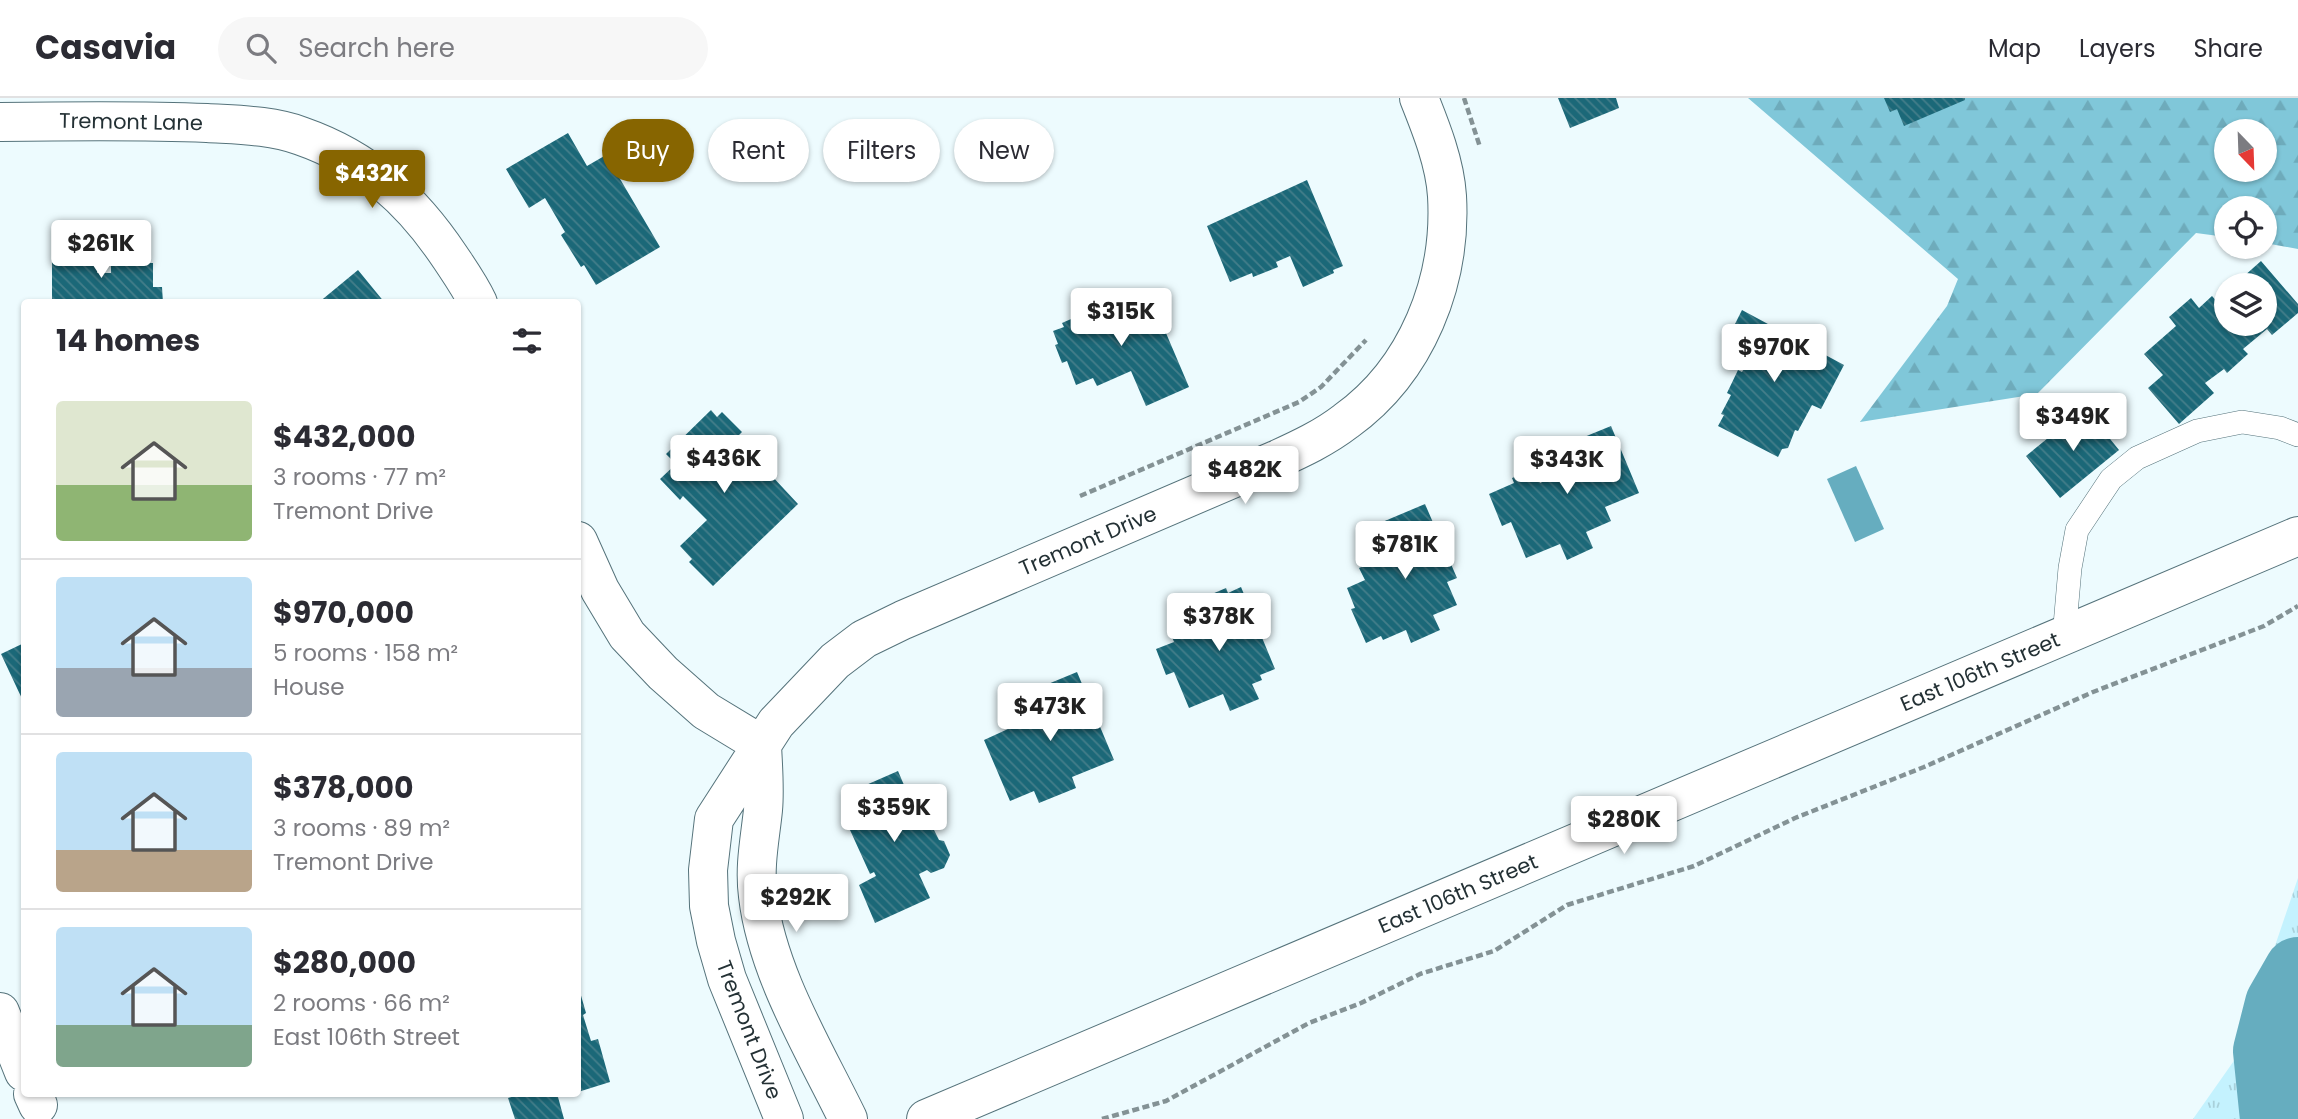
<!DOCTYPE html>
<html lang="en">
<head>
<meta charset="utf-8">
<style>
	:root { --surface:#fff; --page:#f7f7f7; --text:#2b2b33; --muted:#7c7c81; --line:#e1e1e2; --accent:#876500 }
	body { margin:0; font-family:Poppins,sans-serif; background:var(--page); color:var(--text); height:100vh; display:flex; flex-direction:column; font-size:26px; white-space:nowrap }
	* { box-sizing:border-box; margin:0 }
	p { font-size:23px; color:var(--muted) }
	.icon { flex:none; width:38px; height:38px; fill:none; stroke:currentColor; stroke-width:2; stroke-linecap:round; stroke-linejoin:round }
	.map { position:relative; flex:1; overflow:hidden }
	.side { position:absolute; left:21px; top:201px; width:560px; height:798px; display:flex; flex-direction:column; background:var(--surface); border-radius:7px; box-shadow:0 2px 5px #0004 }
	.side>* { flex:none }
	.hud { position:absolute; left:602px; top:21px; width:665px; height:63px; display:flex; gap:14px }
	.needle { width:46px; rotate:157deg }
	.buttons { position:absolute; left:2214px; top:21px; display:grid; gap:14px }
	.buttons a { display:grid; place-items:center; width:63px; height:63px; border-radius:50%; background:var(--surface); box-shadow:0 2px 5px #0004; font-size:35px }
	.price { position:absolute; translate:-50% -60px; padding:0 16px; border-radius:7px; background:#fff; color:#222; font-size:23px; line-height:46px; filter:drop-shadow(0 2px 4px #0008) }
	.price::after { content:''; position:absolute; left:50%; top:42px; width:21px; height:16px; margin-left:-10px; background:inherit; clip-path:polygon(0 0,100% 0,50% 100%) }
	.price.current { background:var(--accent); color:#fff }
	ul { padding:0; list-style:none }
	li { display:flex; align-items:center; gap:21px; height:175px; padding:0 35px }
	li+li { border-top:2px solid var(--line) }
	li span { display:grid; place-items:center; flex:none; width:196px; height:140px; border-radius:7px; color:#555 }
	li>.icon { margin-inline-start:auto }
	span .icon { width:84px; height:84px; fill:#fffc; stroke-width:1 }
	li b { font-size:30px }
	h2 { display:flex; justify-content:space-between; align-items:center; height:84px; padding:0 35px; font-size:30px }
	.tag { padding:0 24px; border-radius:32px; background:var(--surface); box-shadow:0 2px 5px #0004; font-size:24px; line-height:63px }
	.tag.current { background:var(--accent); color:#fff }
	header { display:flex; align-items:center; gap:42px; box-sizing:border-box; height:98px; padding:0 35px; background:var(--surface); border-bottom:2px solid var(--line) }
	header strong { font-size:33px }
	nav { display:flex; gap:38px; margin-inline-start:auto; font-size:24px }
	.search { width:490px; height:63px; background:var(--page); display:flex; align-items:center; gap:18px; box-sizing:border-box; padding:0 24px; border-radius:38px; color:var(--muted); font-size:26px }
	.map>svg:first-child { display:block }
	.grass { fill:url(#grass-tufts) }
	.forest { fill:url(#forest-firs); fill-rule:evenodd }
	.water { fill:#66adbf }
	.lines { fill:none; stroke-linecap:round; stroke-linejoin:round }
	.river { stroke:#66adbf; stroke-width:68 }
	.building { fill:url(#building-back-hatch) }
	.lane-casing { stroke:#55737b; stroke-width:24 }
	.street-casing { stroke:#55737b; stroke-width:40 }
	.path { stroke:#849295; stroke-width:4.5; stroke-dasharray:7 3.5; stroke-linecap:butt }
	.lane { stroke:#fff; stroke-width:23 }
	.street { stroke:#fff; stroke-width:38 }
	.labels { text-anchor:middle; stroke-width:7; stroke-linejoin:round; paint-order:stroke }
	.street-label { font-size:21px; fill:#243135; stroke:#fff }
</style>
</head>
<body>
<header>
<strong>Casavia</strong>
<div class="search"><svg class="icon" aria-label="search" viewBox="0 0 24 24"><circle cx="10" cy="10" r="6"/><path d="M15 15l6 6"/></svg>Search here</div>
<nav><a>Map</a><a>Layers</a><a>Share</a></nav>
</header>
<div class="map">
<svg width="2298" height="1021" viewBox="0 0 2298 1021">
	<defs>
		<pattern id="grass-tufts" width="24" height="20" patternUnits="userSpaceOnUse" patternTransform="scale(1.75)"><rect width="24" height="20" fill="#c4f2fe"/><path d="M3 7l-1-3M5 7V3M7 7l1-3M15 17l-1-3M17 17v-4M19 17l1-3" fill="none" stroke="#a8d0da"/></pattern>
		<pattern id="forest-firs" width="22" height="20" patternUnits="userSpaceOnUse" patternTransform="scale(1.75)"><rect width="22" height="20" fill="#80c7d9"/><path d="M5 1l3.5 6h-7zM16 11l3.5 6h-7z" fill="#6eabbb"/></pattern>
		<pattern id="building-back-hatch" width="6" height="6" patternUnits="userSpaceOnUse" patternTransform="scale(1.75)"><rect width="6" height="6" fill="#1b6878"/><path d="M-1 5l2 2M0 0l6 6M5-1l2 2" fill="none" stroke="#447e8a"/></pattern>
	</defs>
	<rect width="100%" height="100%" fill="#edfbfe"/>
	<!-- grass -->
	<path class="grass" d="M2298 780V1021H2193L2238 957Z"/>
	<!-- forest -->
	<path class="forest" d="M1748 0H2298V151L2265 145 2264 110H2226V139L2196 135 2037 296 1860 324 1947 208 1958 181ZM2226 33H2264V72H2226Z"/>
	<!-- water -->
	<path class="water" d="M1856 368 1884 431 1855 444 1827 381Z"/>
	<g class="lines">
		<!-- river -->
		<path class="river" d="M2274 1021 2267 953 2279 906 2298 873"/>
	</g>
	<!-- building -->
	<path class="building" d="M1558 0H1616L1619 10 1570 30Z
		M1884 0H1965V2L1904 28 1897 11 1890 14Z
		M568 35 587 68 606 57 660 149 596 187 584 167 581 169 561 137 565 134 545 100 529 110 506 71Z
		M1307 82 1343 168 1333 172 1334 175 1303 189 1290 158 1276 164 1278 169 1253 179 1252 175 1230 184 1207 128Z
		M97 150V175H111V160H134V165H153V189H162L163 205H52V154L67 155V151Z
		M2261 163 2298 206V215L2272 237 2267 231 2243 251 2248 256 2227 275 2224 271 2205 285 2214 295 2179 326 2148 290 2163 277 2144 256 2176 228 2169 219 2191 200 2199 210 2212 198 2219 206 2226 200V226H2264V187H2234Z
		M358 172 385 205H318Z
		M1110 195 1115 207 1139 197 1148 218 1157 214 1189 289 1146 308 1131 273 1097 288 1093 280 1076 287 1067 263 1062 265 1055 247 1058 246 1053 233 1064 229 1062 225 1087 214 1084 206Z
		M1742 212 1844 267 1821 311 1812 307 1798 333 1795 332 1788 350 1782 351 1778 359 1718 328 1724 317 1721 316 1731 297 1727 295 1738 272 1742 274 1747 265 1722 252Z
		M2085 310 2119 352 2060 400 2026 358Z
		M711 312 717 319 722 314 742 334 736 340 752 356 759 358 769 369 770 376 798 406 713 488 689 464 692 461 680 448 707 422 683 398 680 402 660 381 676 366 666 356Z
		M1611 328 1639 395 1605 409 1611 423 1586 434 1593 450 1567 462 1560 446 1526 460 1511 424 1502 428 1489 396 1514 385 1512 380 1534 371 1540 385 1556 378 1548 360 1569 351 1567 346Z
		M1425 406 1457 480 1447 484 1457 507 1433 517 1440 532 1411 545 1406 532 1383 542 1381 538 1366 545 1351 511 1355 510 1347 490 1365 482 1359 470 1382 460 1383 464 1395 459 1380 425Z
		M1241 489 1275 571 1260 577 1262 582 1252 586 1259 601 1230 613 1223 596 1189 610 1174 574 1166 577 1156 551 1174 544 1172 539 1208 525 1198 502 1226 490 1228 495Z
		M24 545V605L1 556Z
		M1077 574 1114 662 1072 679 1076 690 1039 705 1034 693 1010 703 984 642 1008 631 1004 621 1027 612 1029 616 1043 610 1036 591Z
		M898 673 907 694 916 690 917 693 923 694 928 707 925 714 939 742 944 743 950 757 944 770 931 775 927 772 919 776 930 800 875 825 859 787 876 778 874 774 870 776 845 721 850 719 841 698Z
		M578 887 586 915 583 917 591 943 598 941 610 984 578 994Z
		M522 996H567L558 999 564 1021H515L508 1000Z"/>
	<g class="lines">
		<!-- lane casing -->
		<g class="lane-casing">
			<path id="lane" d="M2064 539 2070 470 2077 432 2111 381 2137 360 2197 333 2242 324 2280 330 2298 337"/>
		</g>
		<!-- street casing -->
		<g class="street-casing">
			<path id="street" d="M0 24C69 23 138 22 207 25 239 27 271 27 301 38 367 61 412 102 450 159 460 174 470 188 478 205
				M578 443 600 492 627 537 663 575 706 613 762 647
				M762 647C763 669 765 691 763 712 760 741 754 768 758 798 767 875 814 951 848 1021
				M0 914 24 974
				M33 996 38 1007
				M784 1021 727 881 716 843 709 808 708 772 714 721 776 625 835 563 864 541 903 522 1276 362C1300 351 1324 340 1346 323 1417 272 1452 183 1447 98 1445 65 1431 30 1419 0
				M926 1021 2298 438"/>
		</g>
		<!-- path -->
		<path class="path" d="M1464 0 1480 49
			M1080 398 1299 304 1321 289 1366 242
			M1102 1021 1166 1003 1309 925 1361 905 1420 876 1494 853 1567 807 1694 768 1795 720 1924 669 2093 594 2264 528 2298 508"/>
		<!-- lane -->
		<use href="#lane" class="lane"/>
		<!-- street -->
		<use href="#street" class="street"/>
	</g>
	<g class="labels">
		<!-- street labels -->
		<g class="street-label">
			<text transform="translate(131 24) rotate(1)" y="7">Tremont Lane</text>
			<text transform="translate(1088 443) rotate(-23)" y="7">Tremont Drive</text>
			<text transform="translate(1980 574) rotate(-23)" y="7">East 106th Street</text>
			<text transform="translate(1458 796) rotate(-23)" y="7">East 106th Street</text>
			<text transform="translate(749 932) rotate(69)" y="7">Tremont Drive</text>
		</g>
	</g>
</svg>
<div class="buttons">
<a><svg class="needle" viewBox="-14 -14 28 28"><path d="M0-13l5 13h-10z" fill="#e53935"/><path d="M0 13l5-13h-10z" fill="#7c7c81"/></svg></a>
<a><svg class="icon" aria-label="locate" viewBox="0 0 24 24"><circle cx="12" cy="12" r="6"/><path d="M12 2v4M12 18v4M2 12h4M18 12h4"/></svg></a>
<a><svg class="icon" aria-label="layers" viewBox="0 0 24 24"><path d="M12 4l9 5-9 5-9-5zM3 14l9 5 9-5"/></svg></a>
</div>
<b class="price current" style="left:372px;top:112px">$432K</b>
<b class="price" style="left:101px;top:182px">$261K</b>
<b class="price" style="left:1121px;top:250px">$315K</b>
<b class="price" style="left:1774px;top:286px">$970K</b>
<b class="price" style="left:2073px;top:355px">$349K</b>
<b class="price" style="left:724px;top:397px">$436K</b>
<b class="price" style="left:1567px;top:398px">$343K</b>
<b class="price" style="left:1245px;top:408px">$482K</b>
<b class="price" style="left:1405px;top:483px">$781K</b>
<b class="price" style="left:1219px;top:555px">$378K</b>
<b class="price" style="left:1050px;top:645px">$473K</b>
<b class="price" style="left:894px;top:746px">$359K</b>
<b class="price" style="left:1624px;top:758px">$280K</b>
<b class="price" style="left:796px;top:836px">$292K</b>
<div class="hud">
<a class="tag current">Buy</a>
<a class="tag">Rent</a>
<a class="tag">Filters</a>
<a class="tag">New</a>
</div>
<section class="side">
<h2>14 homes<svg class="icon" aria-label="filters" viewBox="0 0 24 24"><path d="M4 7h16M4 17h16"/><circle cx="9" cy="7" r="2"/><circle cx="15" cy="17" r="2"/></svg></h2>
<ul>
<li><span style="background:linear-gradient(#dfe7d0 60%,#8fb573 0)"><svg class="icon" aria-label="home" viewBox="0 0 24 24"><path d="M3 11l9-7 9 7M6 9v11h12V9"/></svg></span><div><b>$432,000</b><p>3 rooms · 77 m²</p><p>Tremont Drive</p></div></li>
<li><span style="background:linear-gradient(#bfe0f5 65%,#9aa5b1 0)"><svg class="icon" aria-label="home" viewBox="0 0 24 24"><path d="M3 11l9-7 9 7M6 9v11h12V9"/></svg></span><div><b>$970,000</b><p>5 rooms · 158 m²</p><p>House</p></div></li>
<li><span style="background:linear-gradient(#bfe0f5 70%,#b9a48a 0)"><svg class="icon" aria-label="home" viewBox="0 0 24 24"><path d="M3 11l9-7 9 7M6 9v11h12V9"/></svg></span><div><b>$378,000</b><p>3 rooms · 89 m²</p><p>Tremont Drive</p></div></li>
<li><span style="background:linear-gradient(#bfe0f5 70%,#7fa58c 0)"><svg class="icon" aria-label="home" viewBox="0 0 24 24"><path d="M3 11l9-7 9 7M6 9v11h12V9"/></svg></span><div><b>$280,000</b><p>2 rooms · 66 m²</p><p>East 106th Street</p></div></li>
</ul>
</section>
</div>
</body>
</html>
